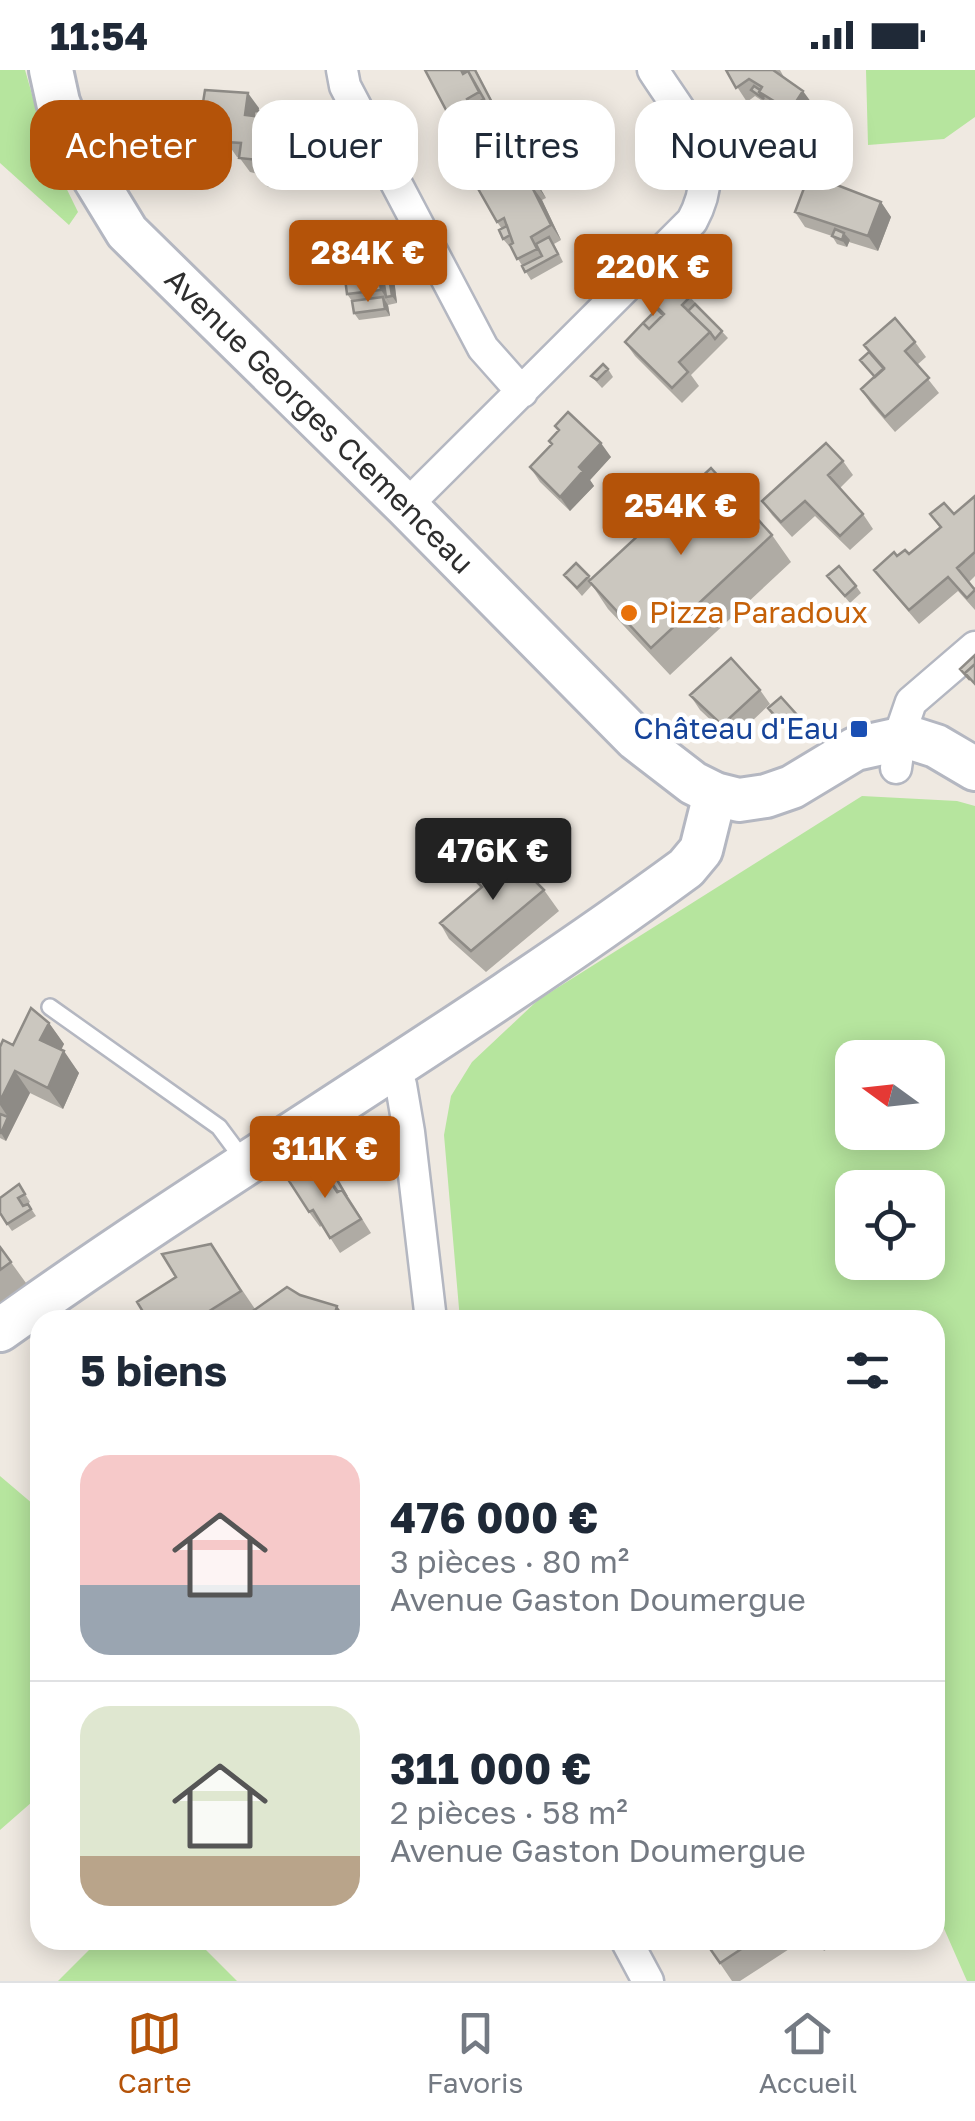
<!DOCTYPE html>
<html lang="fr">
<head>
<meta charset="utf-8">
<style>
	:root { --surface:#fff; --page:#f6f6f7; --text:#1f2937; --muted:#747a83; --line:#e0e1e3; --accent:#b45309 }
	body { margin:0; font-family:"Golos Text",sans-serif; background:var(--page); color:var(--text); height:100vh; display:flex; flex-direction:column; font-size:38px; white-space:nowrap }
	* { box-sizing:border-box; margin:0 }
	p { font-size:32px; color:var(--muted) }
	.icon { flex:none; width:55px; height:55px; fill:none; stroke:currentColor; stroke-width:2; stroke-linecap:round; stroke-linejoin:round }
	.map { position:relative; flex:1; overflow:hidden }
	.side { position:absolute; left:30px; top:1240px; width:915px; height:640px; display:flex; flex-direction:column; background:var(--surface); border-radius:30px; box-shadow:0 5px 25px #0003 }
	.side>* { flex:none }
	.top-card { position:absolute; left:30px; top:30px; width:915px; height:90px; display:flex; gap:20px }
	.needle { width:65px; rotate:285deg }
	.controls { position:absolute; left:835px; top:970px; display:grid; gap:20px }
	.controls a { display:grid; place-items:center; width:110px; height:110px; border-radius:20px; background:var(--surface); box-shadow:0 5px 25px #0003; font-size:50px }
	.price { position:absolute; translate:-50% -85px; padding:0 22px; border-radius:10px; background:var(--accent); color:#fff; font-size:32px; line-height:65px; filter:drop-shadow(0 2px 5px #0008) }
	.price::after { content:''; position:absolute; left:50%; top:60px; width:30px; height:22px; margin-left:-15px; background:inherit; clip-path:polygon(0 0,100% 0,50% 100%) }
	.price.on { background:#222; color:#fff }
	ul { padding:0; list-style:none }
	li { display:flex; align-items:center; gap:30px; height:250px; padding:0 50px }
	li+li { border-top:2px solid var(--line) }
	li span { display:grid; place-items:center; flex:none; width:280px; height:200px; border-radius:30px; color:#555 }
	li>.icon { margin-inline-start:auto }
	span .icon { width:120px; height:120px; fill:#fffc; stroke-width:1 }
	li b { font-size:42px }
	h2 { display:flex; justify-content:space-between; align-items:center; height:120px; padding:0 50px; font-size:42px }
	.pill { padding:0 35px; border-radius:30px; background:var(--surface); box-shadow:0 5px 25px #0003; font-size:35px; line-height:90px }
	.pill.on { background:var(--accent); color:#fff }
	.status { display:flex; justify-content:space-between; align-items:center; height:70px; padding:0 50px; background:var(--surface); direction:ltr }
	.status svg { height:28px; fill:currentColor }
	.tabs { display:flex; justify-content:space-around; align-items:center; height:140px; border-top:2px solid var(--line); background:var(--surface); font-size:28px; color:var(--muted) }
	.tabs a { display:grid; justify-items:center; gap:5px }
	.tabs .on { color:var(--accent) }
	.map>svg:first-child { display:block }
	.green { fill:#b6e59e; fill-rule:evenodd }
	.lines { fill:none; stroke-linecap:round; stroke-linejoin:round }
	.lane-casing { stroke:#b4b7c1; stroke-width:20 }
	.street-casing { stroke:#b4b7c1; stroke-width:35 }
	.secondary-casing { stroke:#b4b7c1; stroke-width:48 }
	.lane { stroke:#fff; stroke-width:15 }
	.street { stroke:#fff; stroke-width:30 }
	.secondary { stroke:#fff; stroke-width:42 }
	.wall { fill:#afaba4 }
	.shaded-wall { fill:#8e8b86 }
	.building { fill:#cbc7bf; stroke:#8e8b86; stroke-width:2.5 }
	.food-dot { fill:#e8710a; stroke:#fff; stroke-width:4 }
	.transit-dot { fill:#1a4fb4; stroke:#fff; stroke-width:4 }
	.labels { text-anchor:middle; stroke-width:9; stroke-linejoin:round; paint-order:stroke }
	.street-label { font-size:30px; fill:#2e2e2e; stroke:#fff }
	.food-label { font-size:30px; fill:#c56008; stroke:#fff; text-anchor:start }
	.transit-label { font-size:30px; fill:#164399; stroke:#fff; text-anchor:end }
</style>
</head>
<body>
<div class="status"><b>11:54</b><svg viewBox="0 0 49 12"><path d="M0 12V9h3v3zM5 12V6h3v6zM10 12V3h3v9zM15 12V0h3v12zM26 1h20v11H26zM47 4h2v5h-2z"/></svg></div>
<div class="map">
<svg width="975" height="1911" viewBox="0 0 975 1911">
	<rect width="100%" height="100%" fill="#efe9e1"/>
	<!-- green -->
	<path class="green" d="M0 0H25L49 83 78 142 69 155 0 93Z
		M866 0H975V47L944 69 868 75Z
		M862 726 957 731 975 736V1911H967L935 1838V1250H460L444 1065 451 1026 472 992 538 930ZM852 988H928V1062H852ZM852 1118H928V1192H852Z
		M0 1406 40 1440V1725L0 1760Z
		M99 1870H196L237 1911H58Z"/>
	<g class="lines">
		<!-- lane casing -->
		<g class="lane-casing">
			<path id="lane" d="M50 937 219 1057 245 1092"/>
		</g>
		<!-- street casing -->
		<g class="street-casing">
			<path id="street" d="M342 0 345 16 483 278 522 322
				M406 436 692 151C726 89 686 52 653 0
				M896 698 901 661 911 632 975 577
				M391 997 401 1015 409 1062 431 1250
				M626 1870 648 1911"/>
		</g>
		<!-- secondary casing -->
		<g class="secondary-casing">
			<g id="secondary">
				<path id="s1" d="M51 0 58 32 77 80 127 162 406 436 636 669 693 713 715 724 739 730 766 726 792 717 855 679 900 669 911 668 936 676 975 699"/>
				<path d="M0 1260C224 1100 464 961 686 798L701 780 715 724"/>
			</g>
		</g>
		<!-- lane -->
		<use href="#lane" class="lane"/>
		<!-- street -->
		<use href="#street" class="street"/>
		<!-- secondary -->
		<use href="#secondary" class="secondary"/>
	</g>
	<!-- wall -->
	<path class="wall" d="M425 0H476L503 52 466 72 455 57Z
		M726 0H780L785 9 814 36 800 56 755 26 747 32Z
		M259 38 258 41 296 58 292 102 295 106 294 119 268 117 258 104 250 102 239 87H237L228 74 210 72 205 64 206 52 201 45Z
		M519 84 546 128 542 130 561 170 554 174 563 192 531 210 510 176H509L503 169 502 159 497 152Z
		M840 116 881 132 891 147 878 181 849 172 847 177 837 174 832 166 805 157 795 142Z
		M365 157 375 172 378 190 381 195 393 201 397 233 388 235 390 246 359 250 354 243 352 231 347 224 345 208 326 211 323 207 309 209 299 194Z
		M690 227 728 268 691 305 699 316 682 333 635 286 625 272 657 239 652 232Z
		M915 272 926 287 917 295 939 323 895 362 871 334 861 319 874 307 860 290 869 282 864 275Z
		M608 299 613 307 602 318 591 306Z
		M555 356 611 387 590 410 594 416 570 441 540 412 530 397 551 376 558 361Z
		M843 391 853 405 840 418 863 444 873 459 850 480 815 446 792 467 772 445 762 431Z
		M975 426V506L969 512 974 518 975 517V540L958 521 919 554 885 514 874 500 909 484 940 458 930 444H954Z
		M772 465 791 492 670 605 608 539 592 515 582 526 564 505 589 506 591 510Z
		M827 506 856 516 861 523 850 533Z
		M760 620 770 634 732 670 700 640 690 625Z
		M768 638 798 646 803 653 791 665Z
		M476 811 544 820 559 841 486 902 449 869 440 853 481 818Z
		M49 953 64 974 61 980 79 1003 63 1039 30 1023 6 1071 0 1068V977L13 975Z
		M323 1100 334 1104 371 1163 340 1183 322 1155 320 1157 309 1142Z
		M19 1114 30 1132 24 1136 28 1134 36 1146 12 1161 0 1144Z
		M211 1174 255 1239 256 1250 251 1245 243 1250H148L176 1207Z
		M0 1177 26 1213 0 1232Z
		M704 1870H803L740 1911H732Z
		M817 1870H841L824 1881Z"/>
	<!-- shaded-wall -->
	<path class="shaded-wall" d="M803 21 814 36 800 56 790 41Z
		M248 23 259 38 257 53 245 45Z
		M285 43 296 58 292 102 295 106 294 119 284 104 281 91Z
		M519 84 529 99 546 128 535 113Z
		M832 104 842 119 829 112Z
		M531 115 542 130 561 170 551 155Z
		M881 132 891 147 878 181 868 166Z
		M365 157 375 172 378 190 387 202 386 227 391 235 381 220 373 182 368 175Z
		M844 163 850 170 847 177 842 170Z
		M387 194 393 201 397 233 392 226Z
		M383 227 388 235 390 246 385 239Z
		M601 373 611 387 590 410 594 416 570 441 560 427 579 397Z
		M49 953 64 974 55 992 40 970Z
		M64 981 79 1003 63 1039 48 1018Z
		M15 1001 30 1023 6 1071 1 1063 8 1047 0 1035V1031Z
		M337 1236 347 1250H333Z"/>
	<!-- building -->
	<path class="building" d="M425 0H461L463 4 468 1 479 22 467 29 475 46 455 57Z
		M463 0H475L498 44 480 54 472 36 484 29 468 1 464 3Z
		M726 0H773L803 21 790 41 759 22 762 17 749 9 736 18Z
		M754 16 760 20 759 22 764 29 751 20Z
		M205 20 248 23 245 45 254 46V41L285 43 281 91H285L284 104 257 102 258 90 239 88 241 73 226 72 228 48 201 45Z
		M206 52 227 54V67L205 64Z
		M519 84 535 113 531 115 551 155 531 167 537 179 517 189 510 175 513 173 504 148 497 152 472 108Z
		M812 97 832 104 829 112 881 132 868 166 795 142Z
		M507 156 510 165 503 169 499 160Z
		M365 157 368 175 362 176 363 190 376 188 381 220 347 224 343 193 315 197V192L299 194 295 166Z
		M835 159 844 163 842 170 832 166Z
		M549 167 558 184 525 202 522 196 542 186 536 174Z
		M373 182V188L367 189V183Z
		M387 194 392 226 386 227 381 195Z
		M674 210 690 227 682 235 710 262 679 292 688 302 672 318 625 272 643 253 649 259 664 244 652 232Z
		M383 227 385 239 354 243 352 231Z
		M695 234 722 261 715 269 710 262 688 241Z
		M657 239 663 245 649 259 643 253Z
		M895 248 915 272 905 281 929 308 885 347 861 319 884 298 864 275Z
		M869 282 884 299 875 307 860 290Z
		M603 294 608 299 597 310 591 306Z
		M568 342 601 373 579 397 583 401 560 427 530 397 552 374 549 371 559 360 555 356Z
		M826 373 843 391 828 405 863 444 840 466 805 431 781 452 762 431Z
		M711 398 772 465 651 578 589 511Z
		M975 426V482L957 498 975 520 967 528 948 507 909 540 874 500 894 482 897 486 905 480 909 484 941 457 930 444 944 433 954 444Z
		M576 493 589 506 577 518 564 505Z
		M839 496 856 516 845 526 827 506Z
		M975 585V594L965 603 970 610 960 599Z
		M731 588 760 620 722 655 690 625Z
		M975 594V614L965 603Z
		M781 627 798 646 786 658 768 638Z
		M508 784 544 820 471 881 440 853 482 817 476 811Z
		M31 938 49 953 40 970 64 981 48 1018 15 1001 0 1031V977L3 970 13 975Z
		M0 1044 8 1047 1 1063H0Z
		M318 1093 337 1122 342 1120 361 1149 330 1168 313 1140 309 1142 289 1111Z
		M329 1096 347 1127 342 1120 338 1122 323 1100Z
		M19 1114 25 1124 18 1128 23 1136 28 1134 31 1139 7 1154 0 1143V1128Z
		M211 1174 241 1221 195 1250H148L137 1232 176 1207 162 1184Z
		M0 1177 11 1192 0 1200Z
		M287 1217 300 1225 337 1236 333 1250H256L250 1243Z
		M704 1870H755L720 1893Z"/>
	<!-- markers -->
	<circle class="food-dot" cx="629" cy="543" r="10"/>
	<rect class="transit-dot" x="849" y="649" width="20" height="20" rx="5"/>
	<g class="labels">
		<!-- street labels -->
		<g class="street-label">
			<text dy="10" stroke="none"><textPath href="#s1" startOffset="450">Avenue Georges Clemenceau</textPath></text>
		</g>
		<!-- food labels -->
		<g class="food-label">
			<text x="649" y="553">Pizza Paradoux</text>
		</g>
		<!-- transit labels -->
		<g class="transit-label">
			<text x="839" y="669">Château d'Eau</text>
		</g>
	</g>
</svg>
<div class="controls">
<a><svg class="needle" viewBox="-14 -14 28 28"><path d="M0-13l5 13h-10z" fill="#e53935"/><path d="M0 13l5-13h-10z" fill="#747a83"/></svg></a>
<a><svg class="icon" aria-label="locate" viewBox="0 0 24 24"><circle cx="12" cy="12" r="6"/><path d="M12 2v4M12 18v4M2 12h4M18 12h4"/></svg></a>
</div>
<b class="price" style="left:368px;top:235px">284K €</b>
<b class="price" style="left:653px;top:249px">220K €</b>
<b class="price" style="left:681px;top:488px">254K €</b>
<b class="price on" style="left:493px;top:833px">476K €</b>
<b class="price" style="left:325px;top:1131px">311K €</b>
<div class="top-card">
<a class="pill on">Acheter</a>
<a class="pill">Louer</a>
<a class="pill">Filtres</a>
<a class="pill">Nouveau</a>
</div>
<section class="side">
<h2>5 biens<svg class="icon" aria-label="filters" viewBox="0 0 24 24"><path d="M4 7h16M4 17h16"/><circle cx="9" cy="7" r="2"/><circle cx="15" cy="17" r="2"/></svg></h2>
<ul>
<li><span style="background:linear-gradient(#f6c9c9 65%,#9aa5b1 0)"><svg class="icon" aria-label="home" viewBox="0 0 24 24"><path d="M3 11l9-7 9 7M6 9v11h12V9"/></svg></span><div><b>476 000 €</b><p>3 pièces · 80 m²</p><p>Avenue Gaston Doumergue</p></div></li>
<li><span style="background:linear-gradient(#dfe7d0 75%,#b9a48a 0)"><svg class="icon" aria-label="home" viewBox="0 0 24 24"><path d="M3 11l9-7 9 7M6 9v11h12V9"/></svg></span><div><b>311 000 €</b><p>2 pièces · 58 m²</p><p>Avenue Gaston Doumergue</p></div></li>
</ul>
</section>
</div>
<nav class="tabs">
<a class="on"><svg class="icon" aria-label="map" viewBox="0 0 24 24"><path d="M3 6l6-2 6 2 6-2v14l-6 2-6-2-6 2zM9 4v14M15 6v14"/></svg>Carte</a>
<a><svg class="icon" aria-label="saved" viewBox="0 0 24 24"><path d="M7 4h10v16l-5-4-5 4z"/></svg>Favoris</a>
<a><svg class="icon" aria-label="home" viewBox="0 0 24 24"><path d="M3 11l9-7 9 7M6 9v11h12V9"/></svg>Accueil</a>
</nav>
</body>
</html>
